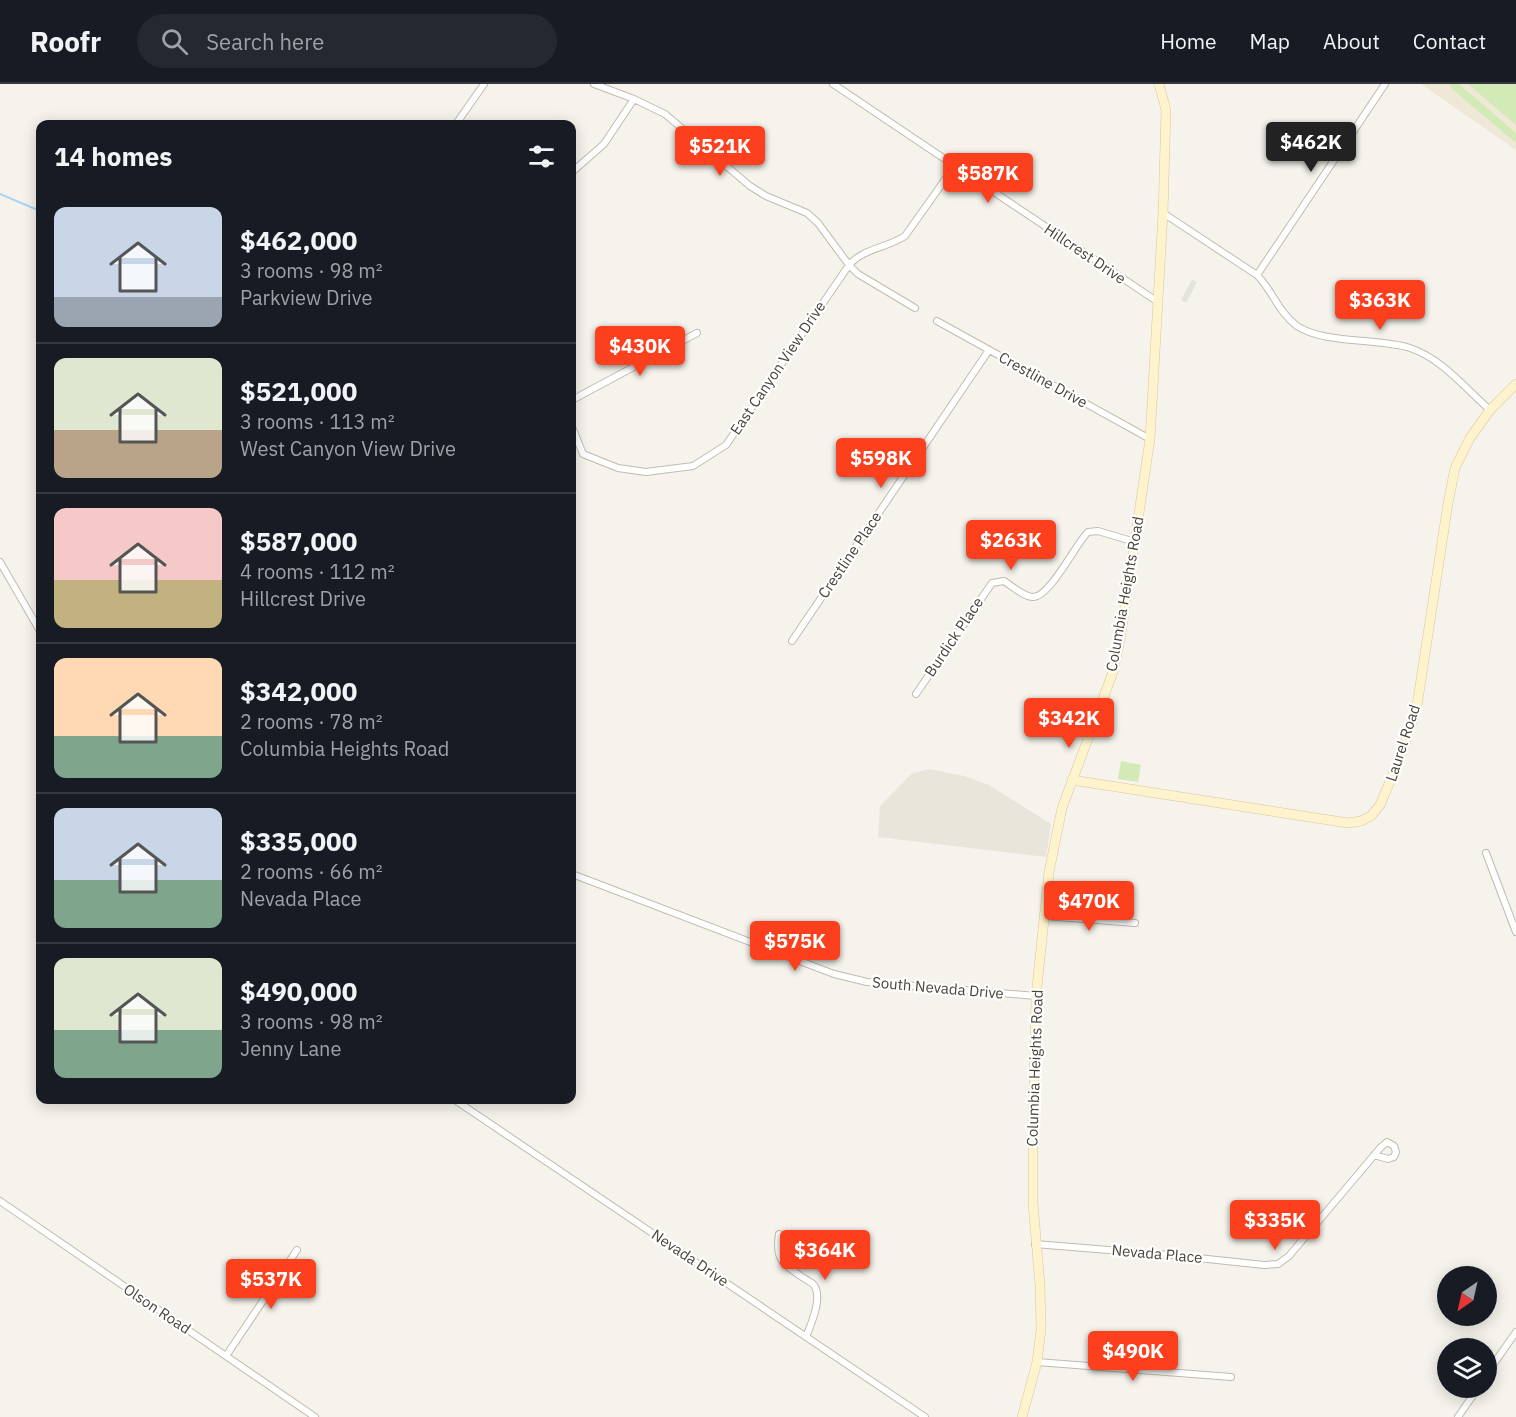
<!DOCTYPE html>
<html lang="en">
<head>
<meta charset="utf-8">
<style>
	:root { --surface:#171b24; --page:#242831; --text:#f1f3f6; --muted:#9ea1a6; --line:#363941; --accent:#fc3f1d }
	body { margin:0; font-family:"IBM Plex Sans",sans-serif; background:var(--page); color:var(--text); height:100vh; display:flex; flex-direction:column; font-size:22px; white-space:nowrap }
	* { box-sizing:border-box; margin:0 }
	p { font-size:20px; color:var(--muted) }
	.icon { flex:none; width:33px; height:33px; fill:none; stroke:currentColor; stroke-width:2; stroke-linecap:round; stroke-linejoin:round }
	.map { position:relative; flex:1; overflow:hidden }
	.panel { position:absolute; left:36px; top:36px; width:540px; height:984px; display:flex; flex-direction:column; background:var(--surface); border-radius:12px; box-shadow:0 3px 15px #0003 }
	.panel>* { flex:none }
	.needle { width:39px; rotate:214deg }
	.fabs { position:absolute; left:1437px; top:1182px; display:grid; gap:12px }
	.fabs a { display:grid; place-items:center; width:60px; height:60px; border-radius:50%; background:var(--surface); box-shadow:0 3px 15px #0003; font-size:30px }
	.price { position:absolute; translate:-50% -51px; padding:0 14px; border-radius:6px; background:var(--accent); color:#fff; font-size:20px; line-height:39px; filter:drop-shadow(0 2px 3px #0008) }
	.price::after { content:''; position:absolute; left:50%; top:36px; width:18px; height:14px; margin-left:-9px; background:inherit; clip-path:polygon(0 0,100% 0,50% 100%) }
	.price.current { background:#222; color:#fff }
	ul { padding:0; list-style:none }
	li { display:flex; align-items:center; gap:18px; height:150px; padding:0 18px }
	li+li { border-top:2px solid var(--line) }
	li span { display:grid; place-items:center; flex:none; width:168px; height:120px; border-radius:12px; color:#555 }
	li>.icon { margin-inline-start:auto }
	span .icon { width:72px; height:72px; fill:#fffc; stroke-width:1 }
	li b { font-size:26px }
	h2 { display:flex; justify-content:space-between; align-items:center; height:72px; padding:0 18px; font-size:26px }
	header { display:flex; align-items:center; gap:36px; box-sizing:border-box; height:84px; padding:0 30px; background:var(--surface); border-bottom:2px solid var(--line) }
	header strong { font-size:28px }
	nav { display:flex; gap:33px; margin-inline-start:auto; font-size:21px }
	.search { width:420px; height:54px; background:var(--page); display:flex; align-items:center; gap:15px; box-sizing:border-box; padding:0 21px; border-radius:33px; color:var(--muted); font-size:22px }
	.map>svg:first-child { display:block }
	.residential { fill:#eae5da }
	.education { fill:#efe8d6 }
	.park { fill:#d2eab5 }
	.parking { fill:#e5e3e0 }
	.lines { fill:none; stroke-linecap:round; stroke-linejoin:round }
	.stream { stroke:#a9d4f2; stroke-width:2 }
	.street-casing { stroke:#c2bbae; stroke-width:8 }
	.secondary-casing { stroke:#d6c79b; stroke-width:10 }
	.street { stroke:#fff; stroke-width:6 }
	.secondary { stroke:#fff3cd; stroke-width:9 }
	.labels { text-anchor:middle; stroke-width:4.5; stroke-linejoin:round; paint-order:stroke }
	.street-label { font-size:15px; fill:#4b4439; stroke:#fff }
</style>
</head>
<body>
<header>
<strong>Roofr</strong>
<div class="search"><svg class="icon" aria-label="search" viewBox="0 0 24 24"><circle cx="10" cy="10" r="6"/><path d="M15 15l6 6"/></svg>Search here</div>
<nav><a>Home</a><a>Map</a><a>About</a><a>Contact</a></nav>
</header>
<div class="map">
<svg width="1516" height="1333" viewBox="0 0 1516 1333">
	<rect width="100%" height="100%" fill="#f6f3ec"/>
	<!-- residential -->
	<path class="residential" d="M929 685 964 692 989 701 1051 740 1046 773 878 753 880 722 911 690Z"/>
	<!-- education -->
	<path class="education" d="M1421 0H1516V66Z"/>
	<!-- park -->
	<path class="park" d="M1449 0H1459L1516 49V59L1452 5Z
		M1468 0H1516V41Z
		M1121 677 1141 681 1138 698 1118 695Z"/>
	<!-- parking -->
	<path class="parking" d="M1192 195 1197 198 1186 219 1181 216Z"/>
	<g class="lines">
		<!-- stream -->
		<path class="stream" d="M0 110 40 127"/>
		<!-- street casing -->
		<g class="street-casing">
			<path id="street" d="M594 0 634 15 665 30 750 102 766 112 807 129 818 139 849 181 858 190 915 224
				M833 0 1158 218
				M456 40 484 0
				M572 88 604 60 634 15
				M1163 129 1257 191C1272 206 1279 229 1297 242 1324 260 1378 254 1410 264 1441 274 1465 304 1490 326
				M1257 191 1385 0
				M937 237 1150 355
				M572 316 697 249
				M572 343 583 370 618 384 646 388 693 382 726 361 849 181C864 164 887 164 905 152L954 83
				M0 478 40 547
				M792 557 989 266
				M916 610 992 499 1004 497C1012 502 1024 513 1033 513 1050 513 1075 461 1088 448L1098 447 1135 458
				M1486 769 1516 848
				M572 790 834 890 867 898 1036 912
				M1045 832 1135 839
				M455 1016 925 1333
				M0 1117 315 1333
				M779 1150C775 1175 782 1179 802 1193 805 1195 811 1198 814 1201 823 1214 811 1240 806 1253
				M1035 1160 1170 1171 1264 1181 1278 1180 1289 1172 1381 1063 1387 1058 1394 1062 1396 1068 1394 1073 1388 1075 1374 1071
				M226 1272 297 1166
				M1037 1278 1231 1293
				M1486 1291 1516 1248
				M1458 1333 1478 1304"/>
		</g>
		<!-- secondary casing -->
		<g class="secondary-casing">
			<path id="secondary" d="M1072 696 1348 739 1361 737 1371 732 1380 721 1401 671 1417 622 1448 419 1455 384 1470 354 1490 326 1516 300
				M1022 1333 1037 1278 1041 1245 1040 1201 1033 1119V1051L1036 912 1049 788 1062 724 1113 588 1120 556 1150 355 1163 129 1166 26 1159 0"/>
		</g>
		<!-- street -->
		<use href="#street" class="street"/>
		<!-- secondary -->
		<use href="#secondary" class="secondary"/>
	</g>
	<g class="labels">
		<!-- street labels -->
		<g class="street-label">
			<text transform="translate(1085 170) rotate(34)" y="5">Hillcrest Drive</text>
			<text transform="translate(778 284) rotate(-56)" y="5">East Canyon View Drive</text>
			<text transform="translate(1043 296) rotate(29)" y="5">Crestline Drive</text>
			<text transform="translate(850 471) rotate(-56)" y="5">Crestline Place</text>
			<text transform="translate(1125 510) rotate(-80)" y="5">Columbia Heights Road</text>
			<text transform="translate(954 553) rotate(-56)" y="5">Burdick Place</text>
			<text transform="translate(1403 659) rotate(-72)" y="5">Laurel Road</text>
			<text transform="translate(938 904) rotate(5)" y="5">South Nevada Drive</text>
			<text transform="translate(1035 984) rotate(-88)" y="5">Columbia Heights Road</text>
			<text transform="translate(1157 1170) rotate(5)" y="5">Nevada Place</text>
			<text transform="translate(690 1174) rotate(34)" y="5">Nevada Drive</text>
			<text transform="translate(157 1225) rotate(34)" y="5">Olson Road</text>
		</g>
	</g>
</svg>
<div class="fabs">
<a><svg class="needle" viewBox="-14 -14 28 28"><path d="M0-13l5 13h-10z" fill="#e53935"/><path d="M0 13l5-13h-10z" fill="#9ea1a6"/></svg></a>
<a><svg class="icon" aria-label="layers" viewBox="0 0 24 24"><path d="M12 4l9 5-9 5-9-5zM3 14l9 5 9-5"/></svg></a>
</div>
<b class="price current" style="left:1311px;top:89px">$462K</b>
<b class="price" style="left:720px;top:93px">$521K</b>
<b class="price" style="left:988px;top:120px">$587K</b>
<b class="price" style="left:1380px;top:247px">$363K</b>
<b class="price" style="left:640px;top:293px">$430K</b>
<b class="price" style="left:881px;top:405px">$598K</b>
<b class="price" style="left:1011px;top:487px">$263K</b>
<b class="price" style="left:1069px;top:665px">$342K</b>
<b class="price" style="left:1089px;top:848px">$470K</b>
<b class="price" style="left:795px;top:888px">$575K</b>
<b class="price" style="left:1275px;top:1167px">$335K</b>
<b class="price" style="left:825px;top:1197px">$364K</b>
<b class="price" style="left:271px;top:1226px">$537K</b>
<b class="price" style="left:1133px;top:1298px">$490K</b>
<section class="panel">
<h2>14 homes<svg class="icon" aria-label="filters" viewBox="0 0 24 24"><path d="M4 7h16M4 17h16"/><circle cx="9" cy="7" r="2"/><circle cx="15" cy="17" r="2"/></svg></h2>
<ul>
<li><span style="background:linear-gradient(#c9d6e8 75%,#9aa5b1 0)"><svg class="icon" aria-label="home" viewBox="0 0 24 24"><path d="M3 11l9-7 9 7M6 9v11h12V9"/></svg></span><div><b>$462,000</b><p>3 rooms · 98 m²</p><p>Parkview Drive</p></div></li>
<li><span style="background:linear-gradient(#dfe7d0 60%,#b9a48a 0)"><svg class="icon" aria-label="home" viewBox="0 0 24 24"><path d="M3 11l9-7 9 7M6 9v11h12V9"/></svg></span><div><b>$521,000</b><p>3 rooms · 113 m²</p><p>West Canyon View Drive</p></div></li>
<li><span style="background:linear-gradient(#f6c9c9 60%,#c2b280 0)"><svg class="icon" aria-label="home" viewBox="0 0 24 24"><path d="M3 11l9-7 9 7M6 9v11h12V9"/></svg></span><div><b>$587,000</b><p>4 rooms · 112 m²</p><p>Hillcrest Drive</p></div></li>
<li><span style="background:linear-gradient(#ffd9b3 65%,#7fa58c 0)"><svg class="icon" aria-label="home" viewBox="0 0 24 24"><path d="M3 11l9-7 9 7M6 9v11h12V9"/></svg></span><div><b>$342,000</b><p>2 rooms · 78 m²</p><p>Columbia Heights Road</p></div></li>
<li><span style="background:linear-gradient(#c9d6e8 60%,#7fa58c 0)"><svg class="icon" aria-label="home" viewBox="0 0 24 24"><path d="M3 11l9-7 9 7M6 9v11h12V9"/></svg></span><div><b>$335,000</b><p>2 rooms · 66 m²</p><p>Nevada Place</p></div></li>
<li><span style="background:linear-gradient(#dfe7d0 60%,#7fa58c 0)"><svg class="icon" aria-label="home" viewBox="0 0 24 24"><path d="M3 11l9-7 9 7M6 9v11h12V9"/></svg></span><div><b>$490,000</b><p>3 rooms · 98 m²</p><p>Jenny Lane</p></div></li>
</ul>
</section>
</div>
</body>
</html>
